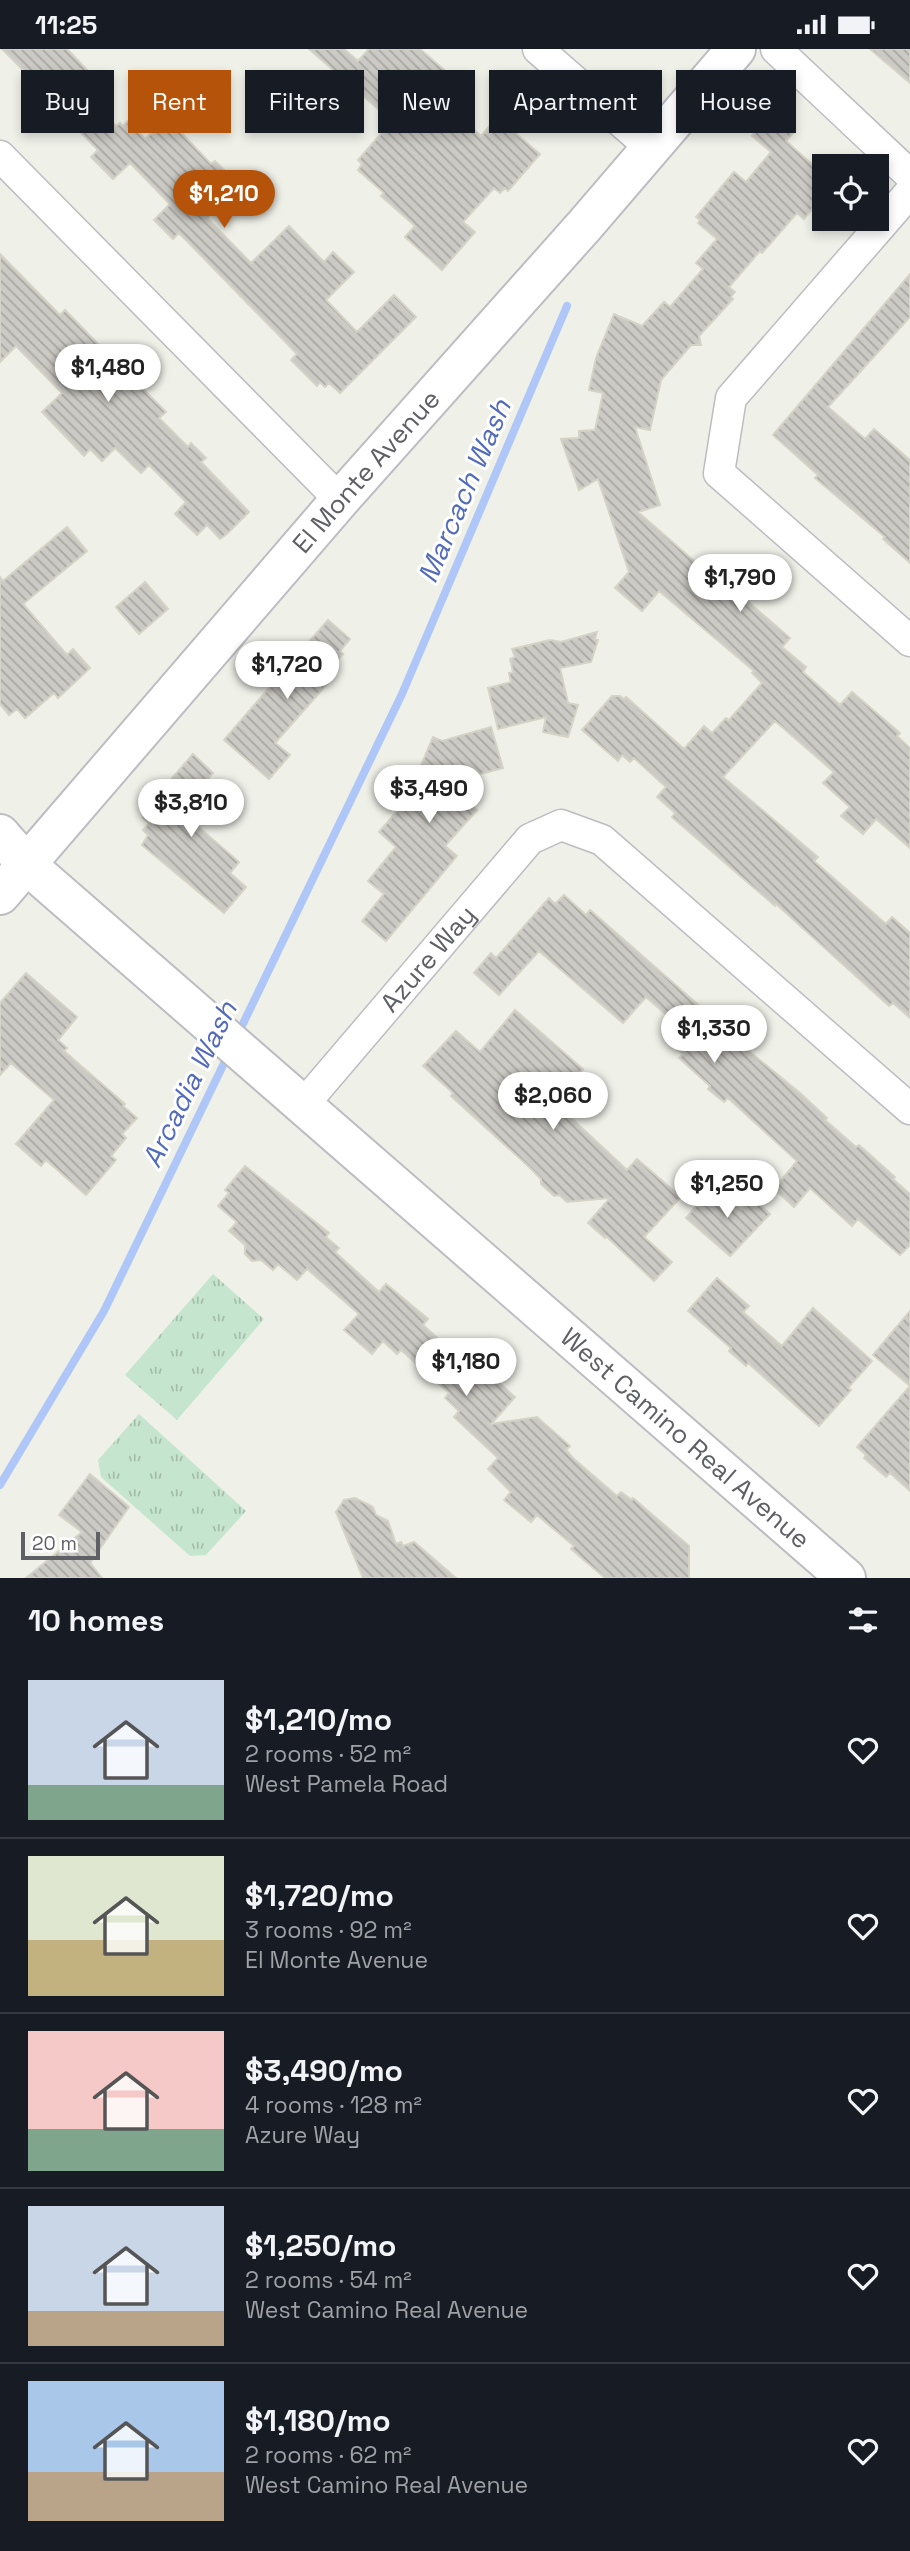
<!DOCTYPE html>
<html lang="en">
<head>
<meta charset="utf-8">
<style>
	:root { --surface:#171b24; --page:#20242c; --text:#f1f3f6; --muted:#9ea1a6; --line:#363941; --accent:#b45309 }
	body { margin:0; font-family:"Space Grotesk",sans-serif; background:var(--page); color:var(--text); height:100vh; display:flex; flex-direction:column; font-size:26px; white-space:nowrap }
	* { box-sizing:border-box; margin:0 }
	p { font-size:23px; color:var(--muted) }
	.icon { flex:none; width:38px; height:38px; fill:none; stroke:currentColor; stroke-width:2; stroke-linecap:round; stroke-linejoin:round }
	.map { position:relative; height:1529px; overflow:hidden }
	.details { display:flex; flex-direction:column; background:var(--surface); flex:1 }
	.details>* { flex:none }
	.guide { position:absolute; left:21px; top:21px; width:868px; height:63px; display:flex; gap:14px }
	.tools { position:absolute; left:812px; top:105px; display:grid; gap:14px }
	.tools a { display:grid; place-items:center; width:77px; height:77px; border-radius:0px; background:var(--surface); box-shadow:0 4px 10px #0003; font-size:35px }
	.scale { position:absolute; left:21px; bottom:18px; width:79px; box-sizing:border-box; padding-left:7px; border:4px solid #5f6066; border-top:0; font-size:19px; line-height:24px; white-space:nowrap; color:#5f6066; -webkit-text-stroke:5px #fff; paint-order:stroke }
	.price { position:absolute; translate:-50% -60px; padding:0 16px; border-radius:24px; background:#fff; color:#222; font-size:23px; line-height:46px; filter:drop-shadow(0 2px 4px #0008) }
	.price::after { content:''; position:absolute; left:50%; top:42px; width:21px; height:16px; margin-left:-10px; background:inherit; clip-path:polygon(0 0,100% 0,50% 100%) }
	.price.selected { background:var(--accent); color:#fff }
	ul { padding:0; list-style:none }
	li { display:flex; align-items:center; gap:21px; height:175px; padding:0 28px }
	li+li { border-top:2px solid var(--line) }
	li span { display:grid; place-items:center; flex:none; width:196px; height:140px; border-radius:0px; color:#555 }
	li>.icon { margin-inline-start:auto }
	span .icon { width:84px; height:84px; fill:#fffc; stroke-width:1 }
	li b { font-size:30px }
	h2 { display:flex; justify-content:space-between; align-items:center; height:84px; padding:0 28px; font-size:30px }
	.chip { padding:0 24px; border-radius:0px; background:var(--surface); box-shadow:0 4px 10px #0003; font-size:24px; line-height:63px }
	.chip.selected { background:var(--accent); color:#fff }
	.status { display:flex; justify-content:space-between; align-items:center; height:49px; padding:0 35px; background:var(--surface); direction:ltr }
	.status svg { height:19px; fill:currentColor }
	.map>svg:first-child { display:block }
	.park { fill:url(#park-tufts) }
	.lines { fill:none; stroke-linecap:round; stroke-linejoin:round }
	.stream { stroke:#afc6f8; stroke-width:8 }
	.building { fill:url(#building-back-hatch); stroke:#d4d3c6; stroke-width:2 }
	.minor-casing { stroke:#bcbdc2; stroke-width:33 }
	.tertiary-casing { stroke:#bcbdc2; stroke-width:42 }
	.minor { stroke:#fff; stroke-width:30 }
	.tertiary { stroke:#fff; stroke-width:38 }
	.labels { text-anchor:middle; stroke-width:6; stroke-linejoin:round; paint-order:stroke }
	.street-label { font-size:26px; fill:#5f6066; stroke:#fff }
	.water-label { font-size:28px; font-style:italic; fill:#526bbb; stroke:#fff }
</style>
</head>
<body>
<div class="status"><b>11:25</b><svg viewBox="0 0 49 12"><path d="M0 12V9h3v3zM5 12V6h3v6zM10 12V3h3v9zM15 12V0h3v12zM26 1h20v11H26zM47 4h2v5h-2z"/></svg></div>
<div class="map">
<svg width="910" height="1529" viewBox="0 0 910 1529">
	<defs>
		<pattern id="park-tufts" width="24" height="20" patternUnits="userSpaceOnUse" patternTransform="scale(1.75)"><rect width="24" height="20" fill="#c6e5ce"/><path d="M3 7l-1-3M5 7V3M7 7l1-3M15 17l-1-3M17 17v-4M19 17l1-3" fill="none" stroke="#a4bdab"/></pattern>
		<pattern id="building-back-hatch" width="6" height="6" patternUnits="userSpaceOnUse" patternTransform="scale(1.75)"><rect width="6" height="6" fill="#cbcac4"/><path d="M-1 5l2 2M0 0l6 6M5-1l2 2" fill="none" stroke="#a8a7a3"/></pattern>
	</defs>
	<rect width="100%" height="100%" fill="#eff0e8"/>
	<!-- park -->
	<path class="park" d="M213 1225 264 1270 177 1371 125 1326Z
		M139 1365 246 1462 206 1506 190 1507 101 1428 98 1411Z"/>
	<g class="lines">
		<!-- stream -->
		<path class="stream" d="M238 985 402 645 567 257
			M0 1436 104 1262 228 1006"/>
	</g>
	<!-- building -->
	<path class="building" d="M2 0H67L90 24 88 26 98 36 87 48 116 77 120 74 123 77 128 72 145 90 167 69 211 115 215 112 235 132 216 151 220 156 207 169 251 214 289 177 324 213 333 203 354 223 326 251 357 283 394 246 416 268 340 344 329 334 325 338 320 333 317 337 291 311 297 305 179 184 173 190 154 171 170 155 130 114 113 130 91 108 98 101 50 52 44 58 25 39 33 31Z
		M309 0H344L358 12 369 0H420L464 38 447 57 481 87 494 72 505 81 508 78 540 105 508 142 505 139 500 144 494 139 463 173 475 183 442 221 405 188 415 177 381 147 384 144 358 121 362 115 358 111 392 72Z
		M870 0H910V34Z
		M771 65 793 84 786 92 824 126V146L804 170 797 164 762 204 760 202 729 238 735 243 731 248 733 250 699 287 701 296H691L661 331 650 381 635 378 660 456 638 463 716 531 719 528 737 543 751 536 747 552 790 589 782 598 806 618 803 623 840 656 852 643 900 684 897 687 910 699V799L876 770 863 785 841 767 850 758 823 734 834 723 775 672 723 728 818 808 814 812 886 875 892 868 910 884V969L893 954 889 957 776 855 775 857 672 768 675 764 657 748 666 738 634 709 630 713 622 706 618 712 582 681 612 647H620L624 650 626 648 684 700 704 677 712 684 726 669 729 671 762 634 752 624 754 622 659 542 642 562 615 539 629 523 598 430 579 441 561 390 579 389V382L595 381 603 344 589 341 596 309 614 265 642 277 664 253 670 258 703 220 696 214 717 190 698 174 700 171 696 168 734 123 746 133 771 103 752 87Z
		M0 205 60 266 65 261 105 302 107 300 129 322 127 324 166 363 159 369 188 398 191 394 206 409 201 413 249 463 228 484 220 490 207 476 197 486 175 465 186 453 149 416 141 424 115 399 102 412 90 400 84 407 42 363 62 344 16 297 0 313Z
		M910 225V268L828 358 865 390 874 380 910 411V514L883 490 885 488 815 429 818 426 773 386Z
		M67 478 87 502 23 555 67 606 73 600 90 619 58 649 54 644 25 669 17 660 9 666 0 655V528L3 532Z
		M145 533 168 560 139 585 116 558Z
		M328 571 350 590 340 602 343 605 322 628 328 634 275 694 290 706 269 730 224 691Z
		M597 583 595 590 598 591 591 613 560 619 568 654 578 656 568 688 543 683 546 668 498 680 488 639 511 633 509 624 513 623 510 610 515 608 512 600 550 591 561 593Z
		M491 678 503 719 473 727 463 749 477 761 445 797 457 807 386 892 362 872 384 845 368 832 396 798 379 783 406 752 433 688 442 692Z
		M193 705 213 724 200 739 208 746 188 769 239 813 230 824 246 838 224 864 142 796 148 786 143 781 149 774 143 769 176 732 172 729Z
		M564 846 586 866 590 861 719 974 717 976 800 1044 827 1069 825 1071 856 1098 859 1096 895 1128 893 1130 910 1145V1196L900 1206 858 1170 852 1177 810 1139 794 1158 774 1140 797 1112 728 1049 724 1053 708 1040 710 1037 679 1009 683 1005 666 991 679 977 646 948 623 974 539 902 499 946 474 924 491 904 496 909 549 849 555 855Z
		M26 924 77 968 58 991 67 999 64 1002 125 1055 123 1057 137 1069 122 1085 126 1089 111 1107 116 1111 86 1146 46 1111 41 1117 16 1095 54 1051 11 1014 0 1026V954Z
		M515 961 583 1020 554 1053 627 1121 637 1110 681 1148 644 1188 672 1213 654 1232 606 1187 605 1189 588 1174 610 1149 567 1153 559 1146 554 1147 541 1135V1130L527 1116 451 1047 453 1044 423 1017 456 982 480 1003Z
		M245 1117 329 1184 326 1188 339 1199 335 1203 379 1243 386 1235 428 1270 423 1276 464 1313 469 1307 515 1348 491 1375 537 1368 570 1397 566 1401 574 1410 617 1447 621 1443 632 1451 633 1449 689 1497V1529H605L571 1500 574 1497 537 1466 531 1473 504 1451 511 1443 488 1420 498 1409 454 1368 459 1362 445 1349 449 1344 401 1301 397 1305 383 1292 372 1305 344 1281 359 1265 307 1220 297 1231 278 1215 273 1221 261 1211 252 1212 245 1205V1196L229 1182 237 1173 218 1157 229 1144 225 1141Z
		M713 1137 741 1160 751 1148 770 1165 730 1207 686 1169Z
		M717 1229 749 1257 743 1263 782 1297 813 1259 872 1312 848 1339 851 1341 819 1377 748 1314 746 1317 729 1302 731 1299 688 1262Z
		M910 1262V1442L890 1424 886 1428 864 1409 866 1406 857 1398 910 1337 873 1306Z
		M90 1425 129 1458 90 1514 102 1529H26L82 1483 59 1466Z
		M355 1449 373 1458 376 1466 388 1472 396 1495 401 1493 403 1497 414 1493 456 1529H363L336 1463 344 1451Z"/>
	<g class="lines">
		<!-- minor casing -->
		<g class="minor-casing">
			<g id="minor">
				<path d="M538 0 651 99"/>
				<path d="M776 0 910 126"/>
				<path d="M0 107 340 451"/>
				<path d="M910 143 731 349 719 424 910 592"/>
				<path id="s1" d="M304 1055 530 790 561 776 602 791 910 1060"/>
			</g>
		</g>
		<!-- tertiary casing -->
		<g class="tertiary-casing">
			<g id="tertiary">
				<path id="s2" d="M0 785 27 816 846 1529"/>
				<path id="s3" d="M0 846 340 451 585 176 736 0"/>
			</g>
		</g>
		<!-- minor -->
		<use href="#minor" class="minor"/>
		<!-- tertiary -->
		<use href="#tertiary" class="tertiary"/>
	</g>
	<g class="labels">
		<!-- street labels -->
		<g class="street-label">
			<text dy="9" stroke="none"><textPath href="#s3" startOffset="560">El Monte Avenue</textPath></text>
			<text dy="9" stroke="none"><textPath href="#s1" startOffset="191">Azure Way</textPath></text>
			<text dy="9" stroke="none"><textPath href="#s2" startOffset="914">West Camino Real Avenue</textPath></text>
		</g>
		<!-- water labels -->
		<g class="water-label">
			<text transform="translate(464 442) rotate(-67)" y="10">Marcach Wash</text>
			<text transform="translate(189 1035) rotate(-64)" y="10">Arcadia Wash</text>
		</g>
	</g>
</svg>
<div class="tools">
<a><svg class="icon" aria-label="locate" viewBox="0 0 24 24"><circle cx="12" cy="12" r="6"/><path d="M12 2v4M12 18v4M2 12h4M18 12h4"/></svg></a>
</div>
<div class="scale">20 m</div>
<b class="price selected" style="left:224px;top:181px">$1,210</b>
<b class="price" style="left:108px;top:355px">$1,480</b>
<b class="price" style="left:740px;top:565px">$1,790</b>
<b class="price" style="left:287px;top:652px">$1,720</b>
<b class="price" style="left:429px;top:776px">$3,490</b>
<b class="price" style="left:191px;top:790px">$3,810</b>
<b class="price" style="left:714px;top:1016px">$1,330</b>
<b class="price" style="left:553px;top:1083px">$2,060</b>
<b class="price" style="left:727px;top:1171px">$1,250</b>
<b class="price" style="left:466px;top:1349px">$1,180</b>
<div class="guide">
<a class="chip">Buy</a>
<a class="chip selected">Rent</a>
<a class="chip">Filters</a>
<a class="chip">New</a>
<a class="chip">Apartment</a>
<a class="chip">House</a>
</div>
</div>
<section class="details">
<h2>10 homes<svg class="icon" aria-label="filters" viewBox="0 0 24 24"><path d="M4 7h16M4 17h16"/><circle cx="9" cy="7" r="2"/><circle cx="15" cy="17" r="2"/></svg></h2>
<ul>
<li><span style="background:linear-gradient(#c9d6e8 75%,#7fa58c 0)"><svg class="icon" aria-label="home" viewBox="0 0 24 24"><path d="M3 11l9-7 9 7M6 9v11h12V9"/></svg></span><div><b>$1,210/mo</b><p>2 rooms · 52 m²</p><p>West Pamela Road</p></div><svg class="icon" aria-label="heart" viewBox="0 0 24 24"><path d="M12 20l-8-8c-3-5 5-10 8-4 3-6 11-1 8 4z"/></svg></li>
<li><span style="background:linear-gradient(#dfe7d0 60%,#c2b280 0)"><svg class="icon" aria-label="home" viewBox="0 0 24 24"><path d="M3 11l9-7 9 7M6 9v11h12V9"/></svg></span><div><b>$1,720/mo</b><p>3 rooms · 92 m²</p><p>El Monte Avenue</p></div><svg class="icon" aria-label="heart" viewBox="0 0 24 24"><path d="M12 20l-8-8c-3-5 5-10 8-4 3-6 11-1 8 4z"/></svg></li>
<li><span style="background:linear-gradient(#f6c9c9 70%,#7fa58c 0)"><svg class="icon" aria-label="home" viewBox="0 0 24 24"><path d="M3 11l9-7 9 7M6 9v11h12V9"/></svg></span><div><b>$3,490/mo</b><p>4 rooms · 128 m²</p><p>Azure Way</p></div><svg class="icon" aria-label="heart" viewBox="0 0 24 24"><path d="M12 20l-8-8c-3-5 5-10 8-4 3-6 11-1 8 4z"/></svg></li>
<li><span style="background:linear-gradient(#c9d6e8 75%,#b9a48a 0)"><svg class="icon" aria-label="home" viewBox="0 0 24 24"><path d="M3 11l9-7 9 7M6 9v11h12V9"/></svg></span><div><b>$1,250/mo</b><p>2 rooms · 54 m²</p><p>West Camino Real Avenue</p></div><svg class="icon" aria-label="heart" viewBox="0 0 24 24"><path d="M12 20l-8-8c-3-5 5-10 8-4 3-6 11-1 8 4z"/></svg></li>
<li><span style="background:linear-gradient(#a9c7e8 65%,#b9a48a 0)"><svg class="icon" aria-label="home" viewBox="0 0 24 24"><path d="M3 11l9-7 9 7M6 9v11h12V9"/></svg></span><div><b>$1,180/mo</b><p>2 rooms · 62 m²</p><p>West Camino Real Avenue</p></div><svg class="icon" aria-label="heart" viewBox="0 0 24 24"><path d="M12 20l-8-8c-3-5 5-10 8-4 3-6 11-1 8 4z"/></svg></li>
</ul>
</section>
</body>
</html>
